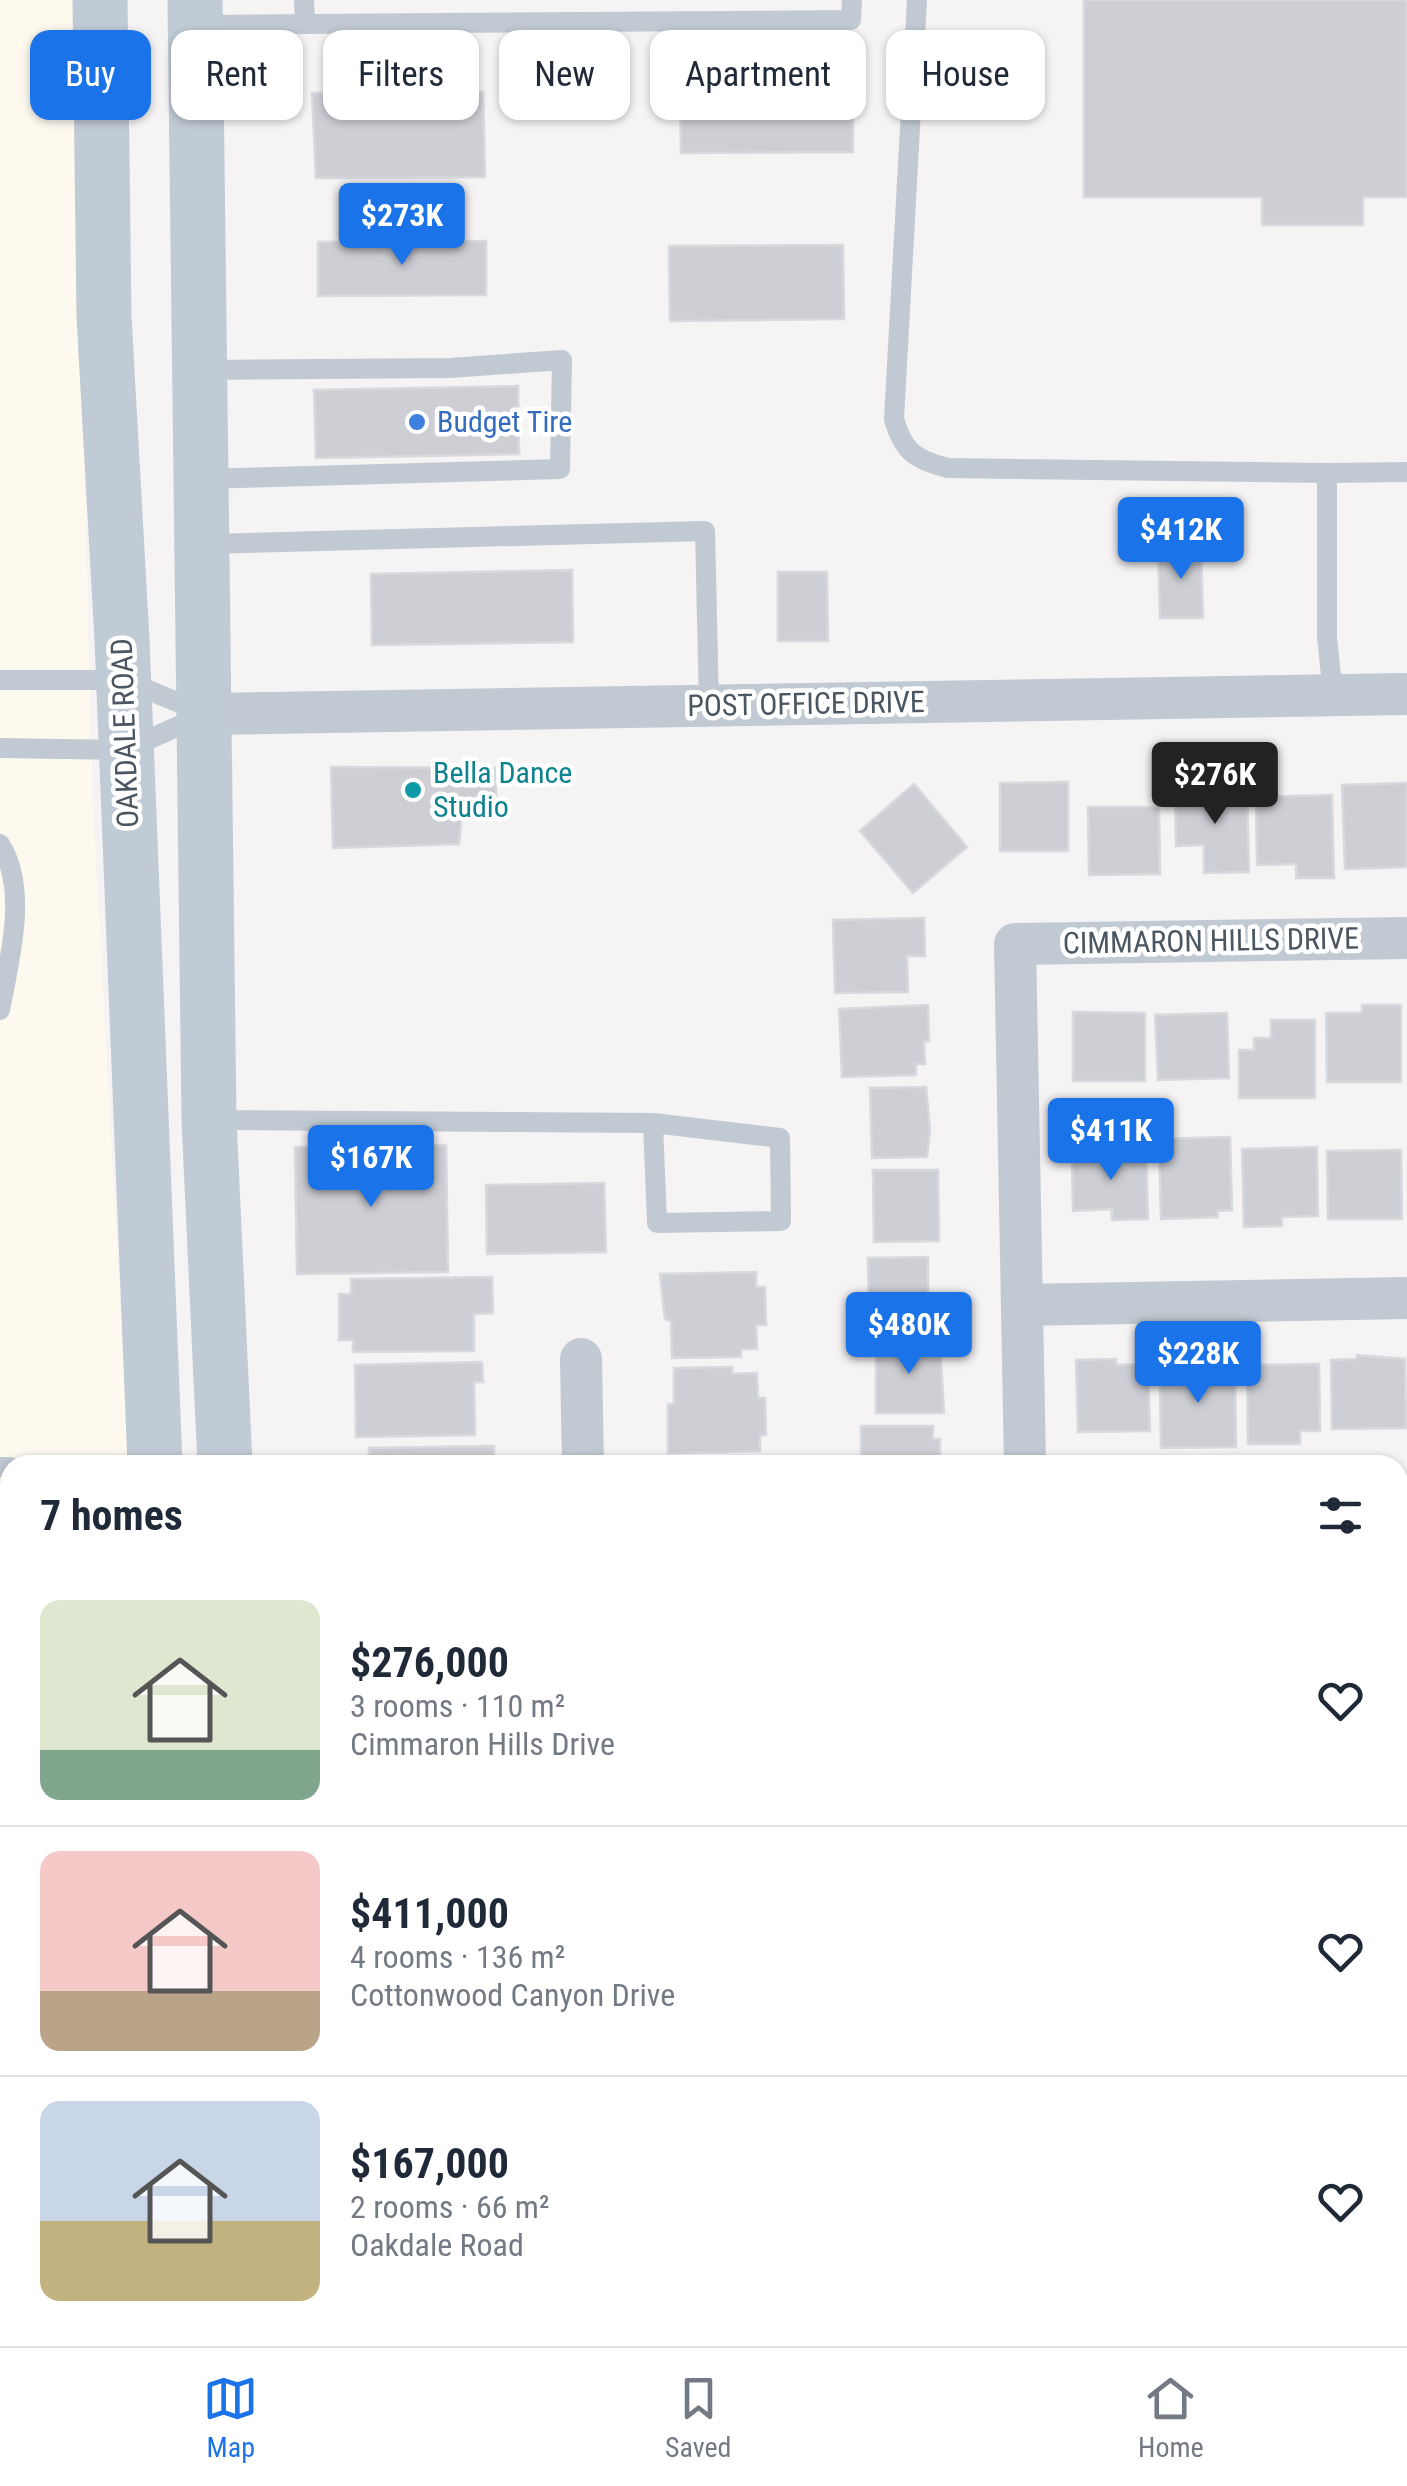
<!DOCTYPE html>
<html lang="en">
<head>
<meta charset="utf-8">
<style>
	:root { --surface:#fff; --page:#f2f2f3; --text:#1f2937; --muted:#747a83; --line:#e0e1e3; --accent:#1a73e8 }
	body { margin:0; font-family:"Roboto Condensed",sans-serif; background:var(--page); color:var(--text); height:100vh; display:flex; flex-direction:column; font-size:38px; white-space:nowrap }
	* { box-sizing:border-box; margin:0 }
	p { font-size:32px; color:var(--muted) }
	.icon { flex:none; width:55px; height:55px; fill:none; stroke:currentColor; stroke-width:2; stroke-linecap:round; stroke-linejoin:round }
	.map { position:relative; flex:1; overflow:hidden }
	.panel { position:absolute; left:0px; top:1455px; width:1408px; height:892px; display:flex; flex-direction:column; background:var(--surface); border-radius:30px 30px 0 0; box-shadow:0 2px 8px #0004 }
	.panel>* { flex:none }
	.hud { position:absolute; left:30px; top:30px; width:1348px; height:90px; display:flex; gap:20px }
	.price { position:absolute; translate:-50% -85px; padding:0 22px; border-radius:10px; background:var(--accent); color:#fff; font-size:32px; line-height:65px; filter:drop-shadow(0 2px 5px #0008) }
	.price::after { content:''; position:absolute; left:50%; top:60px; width:30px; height:22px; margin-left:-15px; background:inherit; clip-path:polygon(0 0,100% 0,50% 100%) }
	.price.selected { background:#222; color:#fff }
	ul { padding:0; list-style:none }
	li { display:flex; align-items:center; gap:30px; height:250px; padding:0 40px }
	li+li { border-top:2px solid var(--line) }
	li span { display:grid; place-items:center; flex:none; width:280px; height:200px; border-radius:20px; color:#555 }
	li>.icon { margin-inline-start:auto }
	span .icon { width:120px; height:120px; fill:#fffc; stroke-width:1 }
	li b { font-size:42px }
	h2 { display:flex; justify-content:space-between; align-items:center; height:120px; padding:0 40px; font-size:42px }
	.chip { padding:0 35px; border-radius:20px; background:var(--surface); box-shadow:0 2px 8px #0004; font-size:35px; line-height:90px }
	.chip.selected { background:var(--accent); color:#fff }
	.tabs { display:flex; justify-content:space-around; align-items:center; height:140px; border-top:2px solid var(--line); background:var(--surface); font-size:28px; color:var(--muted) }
	.tabs a { display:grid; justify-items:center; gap:5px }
	.tabs .selected { color:var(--accent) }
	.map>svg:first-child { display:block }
	.commercial { fill:#fdf9ef }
	.building { fill:#cdcfd5; stroke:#d7d9de; stroke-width:2.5 }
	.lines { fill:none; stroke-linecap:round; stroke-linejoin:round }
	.service { stroke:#c1cad2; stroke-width:20 }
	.minor { stroke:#c1cad2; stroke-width:42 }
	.secondary { stroke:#c1cbd6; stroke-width:55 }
	.shop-dot { fill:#3f7fe0; stroke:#fff; stroke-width:4 }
	.culture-dot { fill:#0f9aa8; stroke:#fff; stroke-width:4 }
	.labels { text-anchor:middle; stroke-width:9; stroke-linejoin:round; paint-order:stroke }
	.shop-label { font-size:30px; fill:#366cbe; stroke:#fff; text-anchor:start }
	.street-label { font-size:30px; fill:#4a5661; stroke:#fff }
	.culture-label { font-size:30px; fill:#0d838f; stroke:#fff; text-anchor:start }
</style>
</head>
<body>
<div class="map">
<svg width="1407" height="2346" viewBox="0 0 1407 2346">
	<rect width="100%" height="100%" fill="#f5f3f3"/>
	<!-- commercial -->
	<path class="commercial" d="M0 0H74L92 789 129 1465H10V1956L0 1957Z"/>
	<!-- building -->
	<path class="building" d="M1084 0H1407V197H1363V225H1262V197H1084Z
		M853 80V152L681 153 680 82Z
		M483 92 485 177 316 178 312 93Z
		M486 241V295L318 296V242Z
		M843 245 844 319 670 321 669 246Z
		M518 386 519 454 316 458 314 390Z
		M1201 546 1203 618H1160L1158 547Z
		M572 570 573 642 372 645 371 574Z
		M778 572H827L828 641H778Z
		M331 767 495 768 497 813H462L459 844 333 848Z
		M1068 782V851H1000V783Z
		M1407 783V867L1345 869 1342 785Z
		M914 784 967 847 913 893 860 831Z
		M1247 789 1249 872 1204 873V845L1176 846 1175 790Z
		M1332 795 1334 878H1296V864L1257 865 1256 797Z
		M1088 807H1159L1160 874 1089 875Z
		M924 918 925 956H907L908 992 835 993 833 920Z
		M928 1005 929 1041H924L925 1064H916V1075L842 1077 839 1009Z
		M1362 1005H1401V1082H1327L1326 1013H1362Z
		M1073 1012 1145 1013V1081H1073Z
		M1227 1013 1229 1078 1158 1080 1155 1015Z
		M1271 1020H1315V1098H1239V1050H1254V1038H1271Z
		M926 1087 930 1130 927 1157 872 1158 870 1088Z
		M1230 1137 1232 1210 1217 1211 1218 1217 1161 1219 1159 1139Z
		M446 1145 448 1272 297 1274 295 1147Z
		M1317 1147 1318 1216 1282 1217V1226L1244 1227 1242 1149Z
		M1146 1149 1148 1219 1112 1220V1209L1073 1211 1072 1151Z
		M1401 1150 1402 1219H1328L1327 1151Z
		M873 1170H938L939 1241 874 1242Z
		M604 1183 606 1252 487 1254 486 1185Z
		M928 1257V1329H869L868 1258Z
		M756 1272V1287H765L766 1325H756L757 1349H741V1357L672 1358 671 1321 665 1319 660 1274Z
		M492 1277 493 1313 474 1314V1351L353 1352V1340H339V1294H351V1279Z
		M876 1341H940L944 1413H876Z
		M1357 1355 1405 1359 1406 1428 1332 1429 1331 1360 1357 1359Z
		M1116 1359V1365L1148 1364 1150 1431 1078 1432 1076 1360Z
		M482 1362 483 1382H474L475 1435 356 1437 355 1365Z
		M1235 1364 1236 1447 1161 1448 1160 1374H1164V1365Z
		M1319 1364 1320 1431H1300V1444H1248L1247 1365Z
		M732 1367V1374L757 1373 758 1398H765L766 1435 760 1436V1451L668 1453V1404H674V1368Z
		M861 1426H933V1439H940V1461L861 1465Z
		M494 1446V1465H369V1448Z
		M1398 1500H1407V1568H1398Z
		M0 1535H10V1713H0Z
		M1398 1730H1407V1804H1398Z
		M1398 1866H1407V1952H1398Z
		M1398 2102H1407V2173H1398Z
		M1398 2239 1407 2240V2343H1387V2338H1398Z
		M439 2338H548V2346H439Z
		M1044 2338H1075V2346H1044Z
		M1233 2338H1263V2346H1233Z"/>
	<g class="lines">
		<!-- service -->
		<path class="service" d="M917 0 894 419C903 451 915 460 948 468L1327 473V637L1333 695
			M305 24 851 20 852 0
			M197 25 305 24 304 0
			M201 370 450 368 562 360 560 469 204 479
			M1327 473 1407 472
			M205 544 705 531 709 706
			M0 680H124L199 711
			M0 748 125 750 201 716
			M0 844C29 890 9 961 0 1010
			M211 1120 653 1123 780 1138 781 1221 657 1223 653 1123
			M0 1467H10
			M0 1898 10 1896"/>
		<!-- minor -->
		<path class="minor" d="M205 714 1407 694
			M1022 1305 1407 1298
			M581 1359 583 1465
			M1025 1465 1015 944 1407 938
			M1398 1644H1407
			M1398 2023H1407
			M642 2338 644 2346"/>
		<!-- secondary -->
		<path class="secondary" d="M100 0 104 317 122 640 155 1465
			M195 0 209 1120 225 1465
			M221 2338V2346"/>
	</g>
	<!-- markers -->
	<circle class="shop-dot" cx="417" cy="422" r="10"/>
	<circle class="culture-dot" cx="413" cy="790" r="10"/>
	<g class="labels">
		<!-- shop labels -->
		<g class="shop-label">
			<text x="437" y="432">Budget Tire</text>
		</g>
		<!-- street labels -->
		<g class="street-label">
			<text transform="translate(806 704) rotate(-1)" y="10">POST OFFICE DRIVE</text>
			<text transform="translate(125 733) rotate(-92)" y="10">OAKDALE ROAD</text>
			<text transform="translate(1211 941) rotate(-1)" y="10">CIMMARON HILLS DRIVE</text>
		</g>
		<!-- culture labels -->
		<g class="culture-label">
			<text x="433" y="783">Bella Dance<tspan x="433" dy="34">Studio</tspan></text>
		</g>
	</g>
</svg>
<b class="price" style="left:402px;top:268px">$273K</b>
<b class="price" style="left:1181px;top:582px">$412K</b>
<b class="price selected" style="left:1215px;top:827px">$276K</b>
<b class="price" style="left:1111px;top:1183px">$411K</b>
<b class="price" style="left:371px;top:1210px">$167K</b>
<b class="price" style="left:909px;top:1377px">$480K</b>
<b class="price" style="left:1198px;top:1406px">$228K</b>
<div class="hud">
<a class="chip selected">Buy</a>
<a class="chip">Rent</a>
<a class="chip">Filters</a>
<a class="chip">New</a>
<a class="chip">Apartment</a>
<a class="chip">House</a>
</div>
<section class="panel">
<h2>7 homes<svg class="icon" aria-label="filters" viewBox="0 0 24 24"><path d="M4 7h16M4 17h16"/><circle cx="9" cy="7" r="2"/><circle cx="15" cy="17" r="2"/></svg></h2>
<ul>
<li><span style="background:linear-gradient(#dfe7d0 75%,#7fa58c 0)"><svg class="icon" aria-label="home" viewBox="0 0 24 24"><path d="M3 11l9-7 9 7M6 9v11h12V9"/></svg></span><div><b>$276,000</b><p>3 rooms · 110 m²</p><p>Cimmaron Hills Drive</p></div><svg class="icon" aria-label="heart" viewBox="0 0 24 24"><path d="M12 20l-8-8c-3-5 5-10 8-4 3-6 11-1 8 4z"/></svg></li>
<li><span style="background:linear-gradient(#f6c9c9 70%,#b9a48a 0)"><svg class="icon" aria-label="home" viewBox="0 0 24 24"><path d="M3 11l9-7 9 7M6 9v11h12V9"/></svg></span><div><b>$411,000</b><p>4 rooms · 136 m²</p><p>Cottonwood Canyon Drive</p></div><svg class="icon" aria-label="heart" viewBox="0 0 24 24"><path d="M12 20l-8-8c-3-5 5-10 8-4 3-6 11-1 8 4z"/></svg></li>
<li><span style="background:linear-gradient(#c9d6e8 60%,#c2b280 0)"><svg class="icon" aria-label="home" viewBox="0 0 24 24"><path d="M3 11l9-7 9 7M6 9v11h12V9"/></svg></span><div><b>$167,000</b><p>2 rooms · 66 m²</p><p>Oakdale Road</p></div><svg class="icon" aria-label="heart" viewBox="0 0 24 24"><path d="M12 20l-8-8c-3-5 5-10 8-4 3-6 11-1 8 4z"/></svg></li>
</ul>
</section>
</div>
<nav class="tabs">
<a class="selected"><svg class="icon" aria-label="map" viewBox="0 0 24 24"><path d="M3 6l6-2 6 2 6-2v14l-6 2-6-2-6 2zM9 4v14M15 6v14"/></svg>Map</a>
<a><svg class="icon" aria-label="saved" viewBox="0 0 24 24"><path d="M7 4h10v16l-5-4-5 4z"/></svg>Saved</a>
<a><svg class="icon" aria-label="home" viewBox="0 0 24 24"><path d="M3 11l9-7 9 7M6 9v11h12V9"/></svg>Home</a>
</nav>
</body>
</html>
